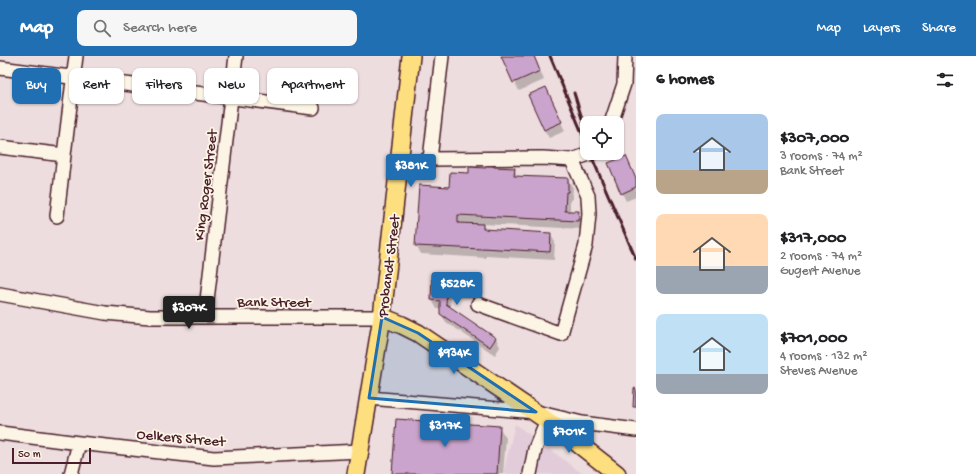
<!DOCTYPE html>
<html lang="en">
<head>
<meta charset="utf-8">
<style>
	:root { --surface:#fff; --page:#f6f6f6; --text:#202124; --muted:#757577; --accent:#1f6fb2 }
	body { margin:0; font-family:"Gochi Hand",sans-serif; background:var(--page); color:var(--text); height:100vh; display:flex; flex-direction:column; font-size:15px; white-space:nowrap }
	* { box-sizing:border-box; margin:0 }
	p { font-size:13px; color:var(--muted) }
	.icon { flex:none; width:22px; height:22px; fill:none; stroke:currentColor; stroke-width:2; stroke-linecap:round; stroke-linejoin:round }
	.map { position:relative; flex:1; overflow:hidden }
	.details { display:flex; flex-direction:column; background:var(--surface); width:340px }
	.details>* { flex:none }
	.top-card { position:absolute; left:12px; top:12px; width:380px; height:36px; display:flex; gap:8px }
	.buttons { position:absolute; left:580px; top:60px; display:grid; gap:8px }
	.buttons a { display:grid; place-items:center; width:44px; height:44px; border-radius:8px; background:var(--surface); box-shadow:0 1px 3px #0004; font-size:20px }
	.scale { position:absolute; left:12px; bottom:10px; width:79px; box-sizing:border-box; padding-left:4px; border:2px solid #4a1f2b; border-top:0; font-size:11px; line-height:14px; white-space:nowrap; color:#4a1f2b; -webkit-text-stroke:3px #fcf5e5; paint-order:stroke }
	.price { position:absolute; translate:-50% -34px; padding:0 9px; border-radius:4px; background:var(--accent); color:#fff; font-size:13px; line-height:26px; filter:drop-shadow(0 1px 2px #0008) }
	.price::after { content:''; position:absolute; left:50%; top:24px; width:12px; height:9px; margin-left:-6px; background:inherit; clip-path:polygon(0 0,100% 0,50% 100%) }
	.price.on { background:#222; color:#fff }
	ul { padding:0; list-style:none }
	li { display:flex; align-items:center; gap:12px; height:100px; padding:0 20px }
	li span { display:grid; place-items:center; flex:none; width:112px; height:80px; border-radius:8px; color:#555 }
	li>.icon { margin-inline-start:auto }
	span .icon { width:48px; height:48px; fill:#fffc; stroke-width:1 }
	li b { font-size:17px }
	h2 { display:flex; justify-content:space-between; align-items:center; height:48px; padding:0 20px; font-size:17px }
	.chip { padding:0 14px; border-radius:8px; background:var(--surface); box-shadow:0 1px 3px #0004; font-size:14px; line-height:36px }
	.chip.on { background:var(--accent); color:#fff }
	header { display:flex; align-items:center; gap:24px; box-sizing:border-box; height:56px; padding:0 20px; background:var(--accent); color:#fff }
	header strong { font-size:19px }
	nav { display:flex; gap:22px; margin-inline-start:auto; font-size:14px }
	.search { width:280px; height:36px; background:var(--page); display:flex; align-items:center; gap:10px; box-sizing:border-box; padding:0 14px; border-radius:8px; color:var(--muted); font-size:15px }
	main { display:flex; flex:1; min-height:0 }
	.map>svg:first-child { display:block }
	.built { fill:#e2ccd9 }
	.shadow { fill:#0003 }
	.building { fill:#caa4cc; stroke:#4a1f2b }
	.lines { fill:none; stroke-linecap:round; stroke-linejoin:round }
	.minor-casing { stroke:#4a1f2b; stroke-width:16 }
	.major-casing { stroke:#4a1f2b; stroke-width:20 }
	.minor { stroke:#fcf5e5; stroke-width:13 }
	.major { stroke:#fedf80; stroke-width:17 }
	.rail { stroke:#4a1f2b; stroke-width:3 }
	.marked { fill:#1f6fb2; fill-opacity:0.2; stroke:#1f6fb2; stroke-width:3; stroke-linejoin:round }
	.labels { text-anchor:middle; stroke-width:3.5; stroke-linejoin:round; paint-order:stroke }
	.street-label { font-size:15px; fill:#4a1f2b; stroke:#fcf5e5 }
</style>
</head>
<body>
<header>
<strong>Map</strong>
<div class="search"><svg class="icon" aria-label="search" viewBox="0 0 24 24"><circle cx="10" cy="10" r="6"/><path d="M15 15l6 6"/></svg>Search here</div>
<nav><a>Map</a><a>Layers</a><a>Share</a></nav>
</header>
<main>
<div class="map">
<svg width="636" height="418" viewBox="0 0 636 418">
	<rect width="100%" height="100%" fill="#edddde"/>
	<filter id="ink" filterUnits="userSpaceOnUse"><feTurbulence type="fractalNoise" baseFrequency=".025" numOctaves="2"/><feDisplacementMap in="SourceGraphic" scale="8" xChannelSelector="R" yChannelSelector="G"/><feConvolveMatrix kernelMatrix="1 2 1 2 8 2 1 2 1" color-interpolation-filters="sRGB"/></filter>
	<g filter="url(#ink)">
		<!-- built -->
		<path class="built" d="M515 368 583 418H503Z"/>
		<!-- shadow -->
		<path class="shadow" d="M502 0H534L544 24 519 35Z
			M550 41 565 75 549 82 544 74Z
			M625 101 636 123V141L626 145 622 137Z
			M494 112 514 113 518 121 568 123 573 132 572 144H570V156H578L583 165V173L482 168 486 174 550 178 555 186 554 204 486 200V202L421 198 416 190 450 132 470 118Z
			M433 221 471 223 476 232 475 242 451 241 450 253 496 282 500 291 495 299 446 266 441 258V253H437L432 244Z
			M499 371 506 382 503 418H393Z"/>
		<!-- building -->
		<path class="building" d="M501 0H534L540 15 513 27Z
			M546 31 562 66 544 74 528 39Z
			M626 100 636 123V131L621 138 608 107Z
			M486 109 494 110V111L515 112 514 120 568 122V136H566L565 155H579L578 165 458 159V167L483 168V173L551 177 550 196 482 192V193L415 190 419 129 449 131 450 116 469 117V111L486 112Z
			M432 220 472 222 471 234 447 233 446 248 496 282 490 291 440 258V245L431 244Z
			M634 332 636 333V351H633Z
			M396 363 500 370 497 418H392Z"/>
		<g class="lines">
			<!-- minor casing -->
			<g class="minor-casing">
				<path id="minor" d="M0 12 313 52
					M611 67 624 28 625 0
					M0 91 64 99
					M430 103 543 102 572 104 592 97
					M399 105 418 106 430 103 442 0
					M57 160 64 99 76 0
					M0 238 105 257 150 261H382
					M478 248 561 278 586 189 589 158 588 140 572 104
					M205 261 236 0
					M369 342 536 356 582 367 636 374
					M0 377 79 387 214 402 360 395
					M71 418 79 387
					M530 418 535 393 547 364"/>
			</g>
			<!-- major casing -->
			<g class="major-casing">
				<path id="major" d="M382 261 402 269 418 277 558 372 617 418
					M356 418 382 261 411 0"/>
			</g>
			<!-- minor -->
			<use href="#minor" class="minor"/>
			<!-- major -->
			<use href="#major" class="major"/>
			<!-- rail -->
			<path class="rail" d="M550 0 587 89
				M574 37 584 69
				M590 97 636 203"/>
		</g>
	</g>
	<!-- marked area -->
	<path class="marked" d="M382 261 418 277 536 356 369 342Z"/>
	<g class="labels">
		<!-- street labels -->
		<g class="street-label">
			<text transform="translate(205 129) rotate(-83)" y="5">King Roger Street</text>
			<text transform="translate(388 210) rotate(-83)" y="5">Probandt Street</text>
			<text x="274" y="250">Bank Street</text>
			<text transform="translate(181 381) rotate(5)" y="5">Oelkers Street</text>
		</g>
	</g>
</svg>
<div class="buttons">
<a><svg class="icon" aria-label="locate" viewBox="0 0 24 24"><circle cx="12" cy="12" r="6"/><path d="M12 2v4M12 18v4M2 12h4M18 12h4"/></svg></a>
</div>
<div class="scale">50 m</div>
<b class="price" style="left:411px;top:132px">$381K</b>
<b class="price" style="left:457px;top:250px">$528K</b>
<b class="price on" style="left:189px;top:274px">$307K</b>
<b class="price" style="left:454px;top:319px">$934K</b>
<b class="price" style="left:445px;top:392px">$317K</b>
<b class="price" style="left:569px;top:398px">$701K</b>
<div class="top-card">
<a class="chip on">Buy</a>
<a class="chip">Rent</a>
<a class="chip">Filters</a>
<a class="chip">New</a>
<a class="chip">Apartment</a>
</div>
</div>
<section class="details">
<h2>6 homes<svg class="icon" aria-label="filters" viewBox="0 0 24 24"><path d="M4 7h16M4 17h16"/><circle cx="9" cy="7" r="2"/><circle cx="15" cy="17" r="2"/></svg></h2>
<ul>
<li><span style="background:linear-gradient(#a9c7e8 70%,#b9a48a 0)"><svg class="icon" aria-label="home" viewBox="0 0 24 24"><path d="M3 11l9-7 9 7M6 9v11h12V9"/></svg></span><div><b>$307,000</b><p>3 rooms · 74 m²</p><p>Bank Street</p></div></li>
<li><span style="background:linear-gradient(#ffd9b3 65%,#9aa5b1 0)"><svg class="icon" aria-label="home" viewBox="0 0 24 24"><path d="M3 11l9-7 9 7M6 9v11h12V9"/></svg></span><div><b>$317,000</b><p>2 rooms · 74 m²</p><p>Gugert Avenue</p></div></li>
<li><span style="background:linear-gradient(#bfe0f5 75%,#9aa5b1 0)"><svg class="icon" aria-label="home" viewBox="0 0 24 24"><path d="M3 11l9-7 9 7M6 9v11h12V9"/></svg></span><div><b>$701,000</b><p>4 rooms · 132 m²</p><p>Steves Avenue</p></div></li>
</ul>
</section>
</main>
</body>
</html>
